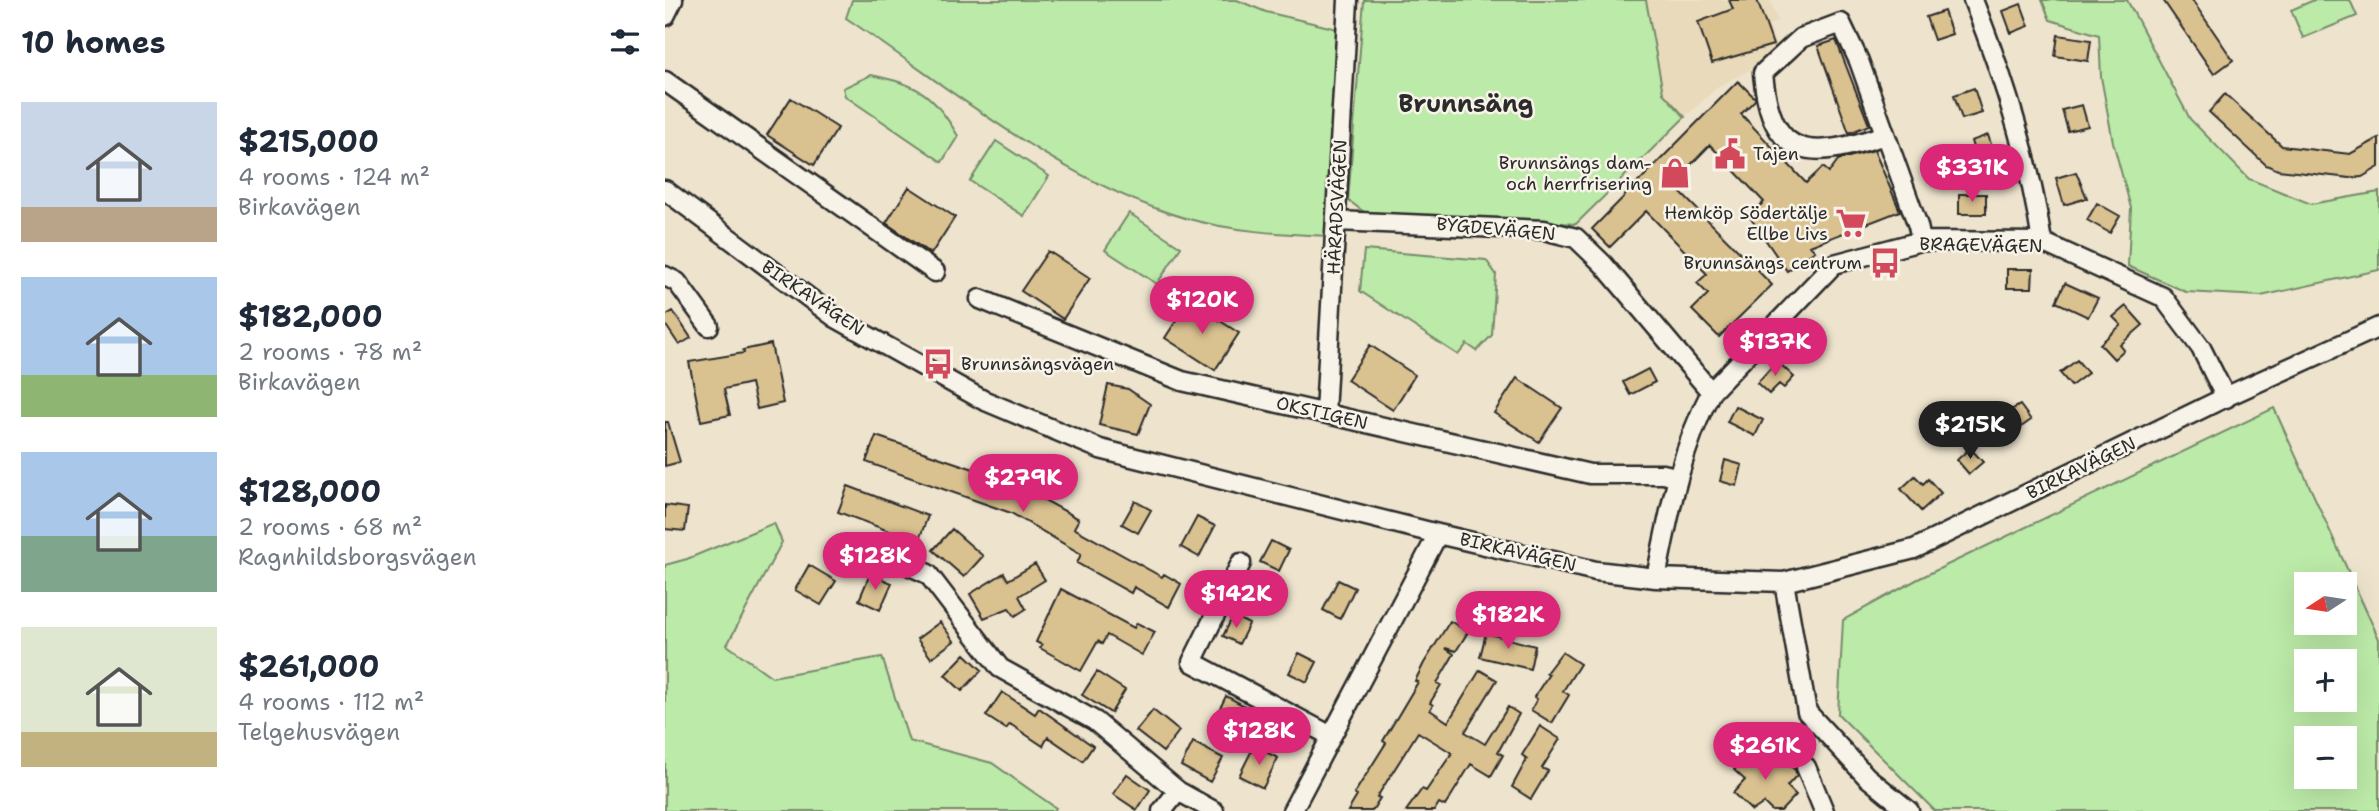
<!DOCTYPE html>
<html lang="en">
<head>
<meta charset="utf-8">
<style>
	:root { --surface:#fff; --page:#f6f6f7; --text:#1f2937; --muted:#747a83; --accent:#db2777 }
	body { margin:0; font-family:"Shantell Sans",sans-serif; background:var(--page); color:var(--text); height:100vh; display:flex; flex-direction:column; font-size:26px; white-space:nowrap }
	* { box-sizing:border-box; margin:0 }
	p { font-size:23px; color:var(--muted) }
	.icon { flex:none; width:38px; height:38px; fill:none; stroke:currentColor; stroke-width:2; stroke-linecap:round; stroke-linejoin:round }
	.map { position:relative; flex:1; overflow:hidden }
	.drawer { display:flex; flex-direction:column; background:var(--surface); width:665px }
	.drawer>* { flex:none }
	.needle { width:46px; rotate:258deg }
	.buttons { position:absolute; left:1629px; top:572px; display:grid; gap:14px }
	.buttons a { display:grid; place-items:center; width:63px; height:63px; border-radius:0px; background:var(--surface); box-shadow:0 7px 28px #0002; font-size:35px }
	.price { position:absolute; translate:-50% -60px; padding:0 16px; border-radius:24px; background:var(--accent); color:#fff; font-size:23px; line-height:46px; filter:drop-shadow(0 2px 4px #0008) }
	.price::after { content:''; position:absolute; left:50%; top:42px; width:21px; height:16px; margin-left:-10px; background:inherit; clip-path:polygon(0 0,100% 0,50% 100%) }
	.price.current { background:#222; color:#fff }
	ul { padding:0; list-style:none }
	li { display:flex; align-items:center; gap:21px; height:175px; padding:0 21px }
	li span { display:grid; place-items:center; flex:none; width:196px; height:140px; border-radius:0px; color:#555 }
	li>.icon { margin-inline-start:auto }
	span .icon { width:84px; height:84px; fill:#fffc; stroke-width:1 }
	li b { font-size:30px }
	h2 { display:flex; justify-content:space-between; align-items:center; height:84px; padding:0 21px; font-size:30px }
	main { display:flex; flex:1; min-height:0 }
	.map>svg:first-child { display:block }
	.built { fill:#e8dabb }
	.green { fill:#bceaa8; stroke:#748a6a; stroke-width:2; fill-rule:evenodd }
	.building { fill:#dac190; stroke:#2b2b2b; stroke-width:2 }
	.lines { fill:none; stroke-linecap:round; stroke-linejoin:round }
	.minor-casing { stroke:#2b2b2b; stroke-width:23 }
	.minor { stroke:#f7f3e8; stroke-width:18 }
	.labels { text-anchor:middle; stroke-width:5; stroke-linejoin:round; paint-order:stroke }
	.poi-label { font-size:18px; fill:#2b2b2b; stroke:#f7f3e8; text-anchor:end }
	.street-label { font-size:18px; fill:#2b2b2b; stroke:#f7f3e8 }
	.district-label { font-size:24px; font-weight:bold; fill:#2b2b2b; stroke:#f7f3e8 }
</style>
</head>
<body>
<main>
<section class="drawer">
<h2>10 homes<svg class="icon" aria-label="filters" viewBox="0 0 24 24"><path d="M4 7h16M4 17h16"/><circle cx="9" cy="7" r="2"/><circle cx="15" cy="17" r="2"/></svg></h2>
<ul>
<li><span style="background:linear-gradient(#c9d6e8 75%,#b9a48a 0)"><svg class="icon" aria-label="home" viewBox="0 0 24 24"><path d="M3 11l9-7 9 7M6 9v11h12V9"/></svg></span><div><b>$215,000</b><p>4 rooms · 124 m²</p><p>Birkavägen</p></div></li>
<li><span style="background:linear-gradient(#a9c7e8 70%,#8fb573 0)"><svg class="icon" aria-label="home" viewBox="0 0 24 24"><path d="M3 11l9-7 9 7M6 9v11h12V9"/></svg></span><div><b>$182,000</b><p>2 rooms · 78 m²</p><p>Birkavägen</p></div></li>
<li><span style="background:linear-gradient(#a9c7e8 60%,#7fa58c 0)"><svg class="icon" aria-label="home" viewBox="0 0 24 24"><path d="M3 11l9-7 9 7M6 9v11h12V9"/></svg></span><div><b>$128,000</b><p>2 rooms · 68 m²</p><p>Ragnhildsborgsvägen</p></div></li>
<li><span style="background:linear-gradient(#dfe7d0 75%,#c2b280 0)"><svg class="icon" aria-label="home" viewBox="0 0 24 24"><path d="M3 11l9-7 9 7M6 9v11h12V9"/></svg></span><div><b>$261,000</b><p>4 rooms · 112 m²</p><p>Telgehusvägen</p></div></li>
</ul>
</section>
<div class="map">
<svg width="1714" height="811" viewBox="0 0 1714 811">
	<rect width="100%" height="100%" fill="#eee4ce"/>
	<filter id="ink" filterUnits="userSpaceOnUse"><feTurbulence type="fractalNoise" baseFrequency=".0143" numOctaves="2"/><feDisplacementMap in="SourceGraphic" scale="14" xChannelSelector="R" yChannelSelector="G"/><feConvolveMatrix kernelMatrix="1 2 1 2 8 2 1 2 1" color-interpolation-filters="sRGB"/></filter>
	<g filter="url(#ink)">
		<!-- built -->
		<path class="built" d="M981 0H1105L1113 21 1104 25 1114 55 1054 86 1020 117 998 93Z"/>
		<!-- green -->
		<path class="green" d="M187 0H572L601 12 673 29 663 236C615 234 566 231 520 218 394 181 288 90 181 18Z
			M699 0H981L998 93 1020 117 911 224 699 212 683 200Z
			M1377 0H1462L1525 119 1584 179 1646 204 1714 192V270L1596 296 1521 292 1463 266 1466 208 1448 142 1436 77 1434 35 1385 20Z
			M1649 0H1685L1692 16 1638 38 1626 10Z
			M206 75C254 85 268 93 293 136L277 162 180 96 178 88Z
			M331 141 384 176 359 216 305 181Z
			M464 213 516 247 492 284 440 250Z
			M699 250 821 260 831 274 827 335 812 351 802 344 793 355 695 291Z
			M1609 408 1714 639V811H1270L1173 714 1178 620 1253 579ZM1642 584H1680V623H1642ZM1642 662H1680V700H1642ZM1642 738H1680V777H1642Z
			M109 523 117 542 62 645 107 677 217 657 244 741 327 763 391 808 389 811H0V565L22 559Z"/>
		<!-- building -->
		<path class="building" d="M1064 0H1092L1108 45 1047 63 1033 22 1068 9Z
			M1498 0H1527L1568 60 1549 74Z
			M1356 4 1364 26 1346 33 1338 11Z
			M1279 11 1287 34 1269 40 1261 17Z
			M1393 35 1426 40 1423 61 1390 56Z
			M1171 40 1204 125 1184 133 1153 46Z
			M1073 81 1091 99 1076 114 1141 183 1158 167 1164 172 1173 160 1209 150 1235 211 1145 246 1150 251 1122 271 1084 216 1099 202 1045 145 1007 184 1107 285 1054 337 1027 310 1043 294 1032 283 1042 274 981 211 945 247 927 229Z
			M1309 88 1317 113 1297 119 1289 95Z
			M1560 94 1617 146 1685 154 1714 138V167L1697 177 1685 178 1613 170 1601 165 1544 112Z
			M126 98 173 128 149 165 102 135Z
			M1417 105 1423 126 1403 131 1397 110Z
			M1323 135 1331 159 1313 164 1306 141Z
			M1411 172 1422 198 1399 205 1391 178Z
			M244 187 290 217 266 254 221 223Z
			M1294 194H1321V214H1294Z
			M1432 203 1455 216 1445 233 1422 220Z
			M383 251 425 278 398 319 356 291Z
			M1342 269H1368L1367 288H1342Z
			M1400 283 1433 298 1423 317 1391 302Z
			M524 301 574 333 550 370 500 338Z
			M1461 306 1478 325 1455 345 1459 350 1449 359 1435 344 1456 325 1448 317Z
			M8 311 26 338 14 345 0 324V316Z
			M106 344 118 403 92 409 86 383 59 389 65 415 36 421 24 362 79 353 78 350Z
			M705 345 750 375 728 410 682 380Z
			M1412 360 1423 373 1406 386 1395 373Z
			M1112 361 1129 377 1119 388 1114 384 1104 394 1092 383Z
			M983 369 990 382 965 395 958 382Z
			M852 378 897 408 874 442 829 413Z
			M443 385 463 389 485 404 473 434 434 425Z
			M1355 405 1366 420 1349 432 1336 415Z
			M1070 406 1098 420 1090 436 1062 422Z
			M0 422H3L15 462 0 466Z
			M211 436 347 482 414 519 409 528 497 577 499 574 516 584 504 607 469 587 466 593 412 563 416 554 346 513 201 462Z
			M1305 448 1318 462 1304 474 1292 460Z
			M1060 460 1077 465 1072 486 1055 481Z
			M1250 476 1258 484 1263 479 1276 493 1256 511 1236 489Z
			M183 486 263 516 253 542 173 512Z
			M470 501 486 510 473 533 457 524Z
			M0 505 23 508 20 531 0 529Z
			M532 517 550 526 534 557 516 547Z
			M287 529 318 556 299 577 268 550Z
			M606 541 624 550 614 571 595 562Z
			M370 564 380 580 354 596 361 609 350 616 344 608 319 618 305 594 339 573 343 580Z
			M144 565 171 581 156 605 130 590Z
			M205 574 227 583 215 610 194 600Z
			M673 580 690 588 675 619 658 610Z
			M396 589 469 628 472 623 490 632 477 655 442 635 437 644 433 641 416 671 375 648 377 645 371 642Z
			M568 616 584 624 574 644 558 636Z
			M785 621 803 632 791 651 780 648 789 654 772 683 776 685 765 703 768 705 765 710 783 722 815 670 832 680 800 732 820 744 843 707 854 714 833 752 838 755 826 776 806 764 780 806 774 803 769 811H741L757 789 761 791 787 753 753 732 712 797 715 798 707 811H683L692 796 689 794 721 743 718 741 753 682 750 681 759 663Z
			M275 622 289 641 266 658 252 639Z
			M821 633 870 646 865 669 815 657Z
			M897 652 915 664 898 691 904 695 887 723 866 710 872 699 869 697 884 674 881 673Z
			M634 653 652 662 642 682 624 673Z
			M300 654 317 670 297 691 280 675Z
			M432 672 460 690 446 713 417 695Z
			M337 692 370 714 374 708 428 746 418 761 383 737 378 746 345 724 341 729 321 716Z
			M561 696 591 712 578 736 549 720Z
			M488 710 514 731 498 752 471 731Z
			M875 726 895 739 877 768 883 771 866 799 847 787 862 759 857 755Z
			M528 742 558 758 545 782 516 766Z
			M589 746 613 758 598 788 574 776Z
			M1089 749 1103 762 1113 753 1130 770 1132 775 1122 786 1131 795 1116 811H1107L1099 803 1087 811 1068 793 1080 780 1069 770Z
			M462 774 485 790 472 810 448 794Z"/>
		<g class="lines">
			<!-- minor casing -->
			<g class="minor-casing">
				<path id="minor" d="M1308 0C1339 78 1365 159 1377 242
					M0 16 8 0
					M0 81 270 272
					M1220 135C1147 159 1106 163 1098 73L1136 38 1176 23 1194 61 1253 226 1256 241
					M0 190 171 318 318 400 435 449 773 534 931 571 991 578 1119 582 1249 549 1567 394 1714 327
					M671 221 879 230 911 238 938 264 1046 392
					M0 276 12 282 44 326
					M315 299 517 381 925 474H998L1011 477
					M660 413 683 0
					M210 556 221 555 263 574 335 668 430 721 513 791 549 811
					M576 563 527 662 666 736
					M991 578C1004 514 1015 451 1046 392L1169 264 1256 241 1377 242 1498 297 1536 348 1561 398
					M1119 582 1142 712 1202 777 1244 811
					M1141 767 1159 811
					M497 811 513 791
					M627 811 773 534"/>
			</g>
			<!-- minor -->
			<use href="#minor" class="minor"/>
		</g>
	</g>
	<!-- icons -->
	<defs>
		<g id="civic-bare" transform="scale(2.415)"><path d="M-.6-6.5H3V-4.5H.6V-3L4-1V1h2V6H-6V1h2V-1L-.6-3ZM-1.2 2.5V6h2.4V2.5Z" fill="#d1495b" stroke="#f7f3e8" stroke-width="2.5" paint-order="stroke"/></g>
		<g id="shop-bare" transform="scale(2.415)"><path d="M-5-2.5h2.3a2.7 3.5 0 0 1 5.4 0H5L5.5 6h-11ZM-1.5-2.5h3a1.5 2.3 0 0 0-3 0Z" fill="#d1495b" stroke="#f7f3e8" stroke-width="2.5" paint-order="stroke"/></g>
		<g id="supermarket-bare" transform="scale(2.415)"><path d="M-6-5.5h2.5l.6 2H6L4.5 2H-2.5L-4.4-4H-6ZM-1.5 3.2a1.3 1.3 0 1 0 .1 0ZM3 3.2a1.3 1.3 0 1 0 .1 0Z" fill="#d1495b" stroke="#f7f3e8" stroke-width="2.5" paint-order="stroke"/></g>
		<g id="bus-bare" transform="scale(2.415)"><path d="M-5-6H5V4H4V6H2V4H-2V6H-4V4H-5ZM-3.5-4V0h7V-4ZM-3.5 1.2v1.5H-2V1.2ZM2 1.2v1.5H3.5V1.2Z" fill="#d1495b" stroke="#f7f3e8" stroke-width="2.5" paint-order="stroke"/></g>
	</defs>
	<g fill-rule="evenodd">
		<use href="#civic-bare" x="1065" y="154"/>
		<use href="#shop-bare" x="1010" y="173"/>
		<use href="#supermarket-bare" x="1186" y="223"/>
		<use href="#bus-bare" x="1220" y="263"/>
		<use href="#bus-bare" x="273" y="364"/>
	</g>
	<g class="labels">
		<!-- poi labels -->
		<g class="poi-label">
			<text x="1088" y="160" text-anchor="start">Tajen</text>
			<text x="987" y="169">Brunnsängs dam-<tspan x="987" dy="21">och herrfrisering</tspan></text>
			<text x="1163" y="219">Hemköp Södertälje<tspan x="1163" dy="21">Ellbe Livs</tspan></text>
			<text x="1197" y="269">Brunnsängs centrum</text>
			<text x="296" y="370" text-anchor="start">Brunnsängsvägen</text>
		</g>
		<!-- street labels -->
		<g class="street-label">
			<text transform="translate(672 207) rotate(-87)" y="6">HÄRADSVÄGEN</text>
			<text transform="translate(831 229) rotate(5)" y="6">BYGDEVÄGEN</text>
			<text transform="translate(1316 245) rotate(1)" y="6">BRAGEVÄGEN</text>
			<text transform="translate(148 298) rotate(34)" y="6">BIRKAVÄGEN</text>
			<text transform="translate(657 413) rotate(13)" y="6">OKSTIGEN</text>
			<text transform="translate(1416 468) rotate(-26)" y="6">BIRKAVÄGEN</text>
			<text transform="translate(853 552) rotate(13)" y="6">BIRKAVÄGEN</text>
		</g>
		<!-- district labels -->
		<g class="district-label">
			<text x="801" y="112">Brunnsäng</text>
		</g>
	</g>
</svg>
<div class="buttons">
<a><svg class="needle" viewBox="-14 -14 28 28"><path d="M0-13l5 13h-10z" fill="#e53935"/><path d="M0 13l5-13h-10z" fill="#747a83"/></svg></a>
<a>+</a>
<a>−</a>
</div>
<b class="price" style="left:1307px;top:204px">$331K</b>
<b class="price" style="left:537px;top:336px">$120K</b>
<b class="price" style="left:1110px;top:378px">$137K</b>
<b class="price current" style="left:1305px;top:461px">$215K</b>
<b class="price" style="left:358px;top:514px">$279K</b>
<b class="price" style="left:210px;top:592px">$128K</b>
<b class="price" style="left:571px;top:630px">$142K</b>
<b class="price" style="left:843px;top:651px">$182K</b>
<b class="price" style="left:594px;top:767px">$128K</b>
<b class="price" style="left:1100px;top:782px">$261K</b>
</div>
</main>
</body>
</html>
